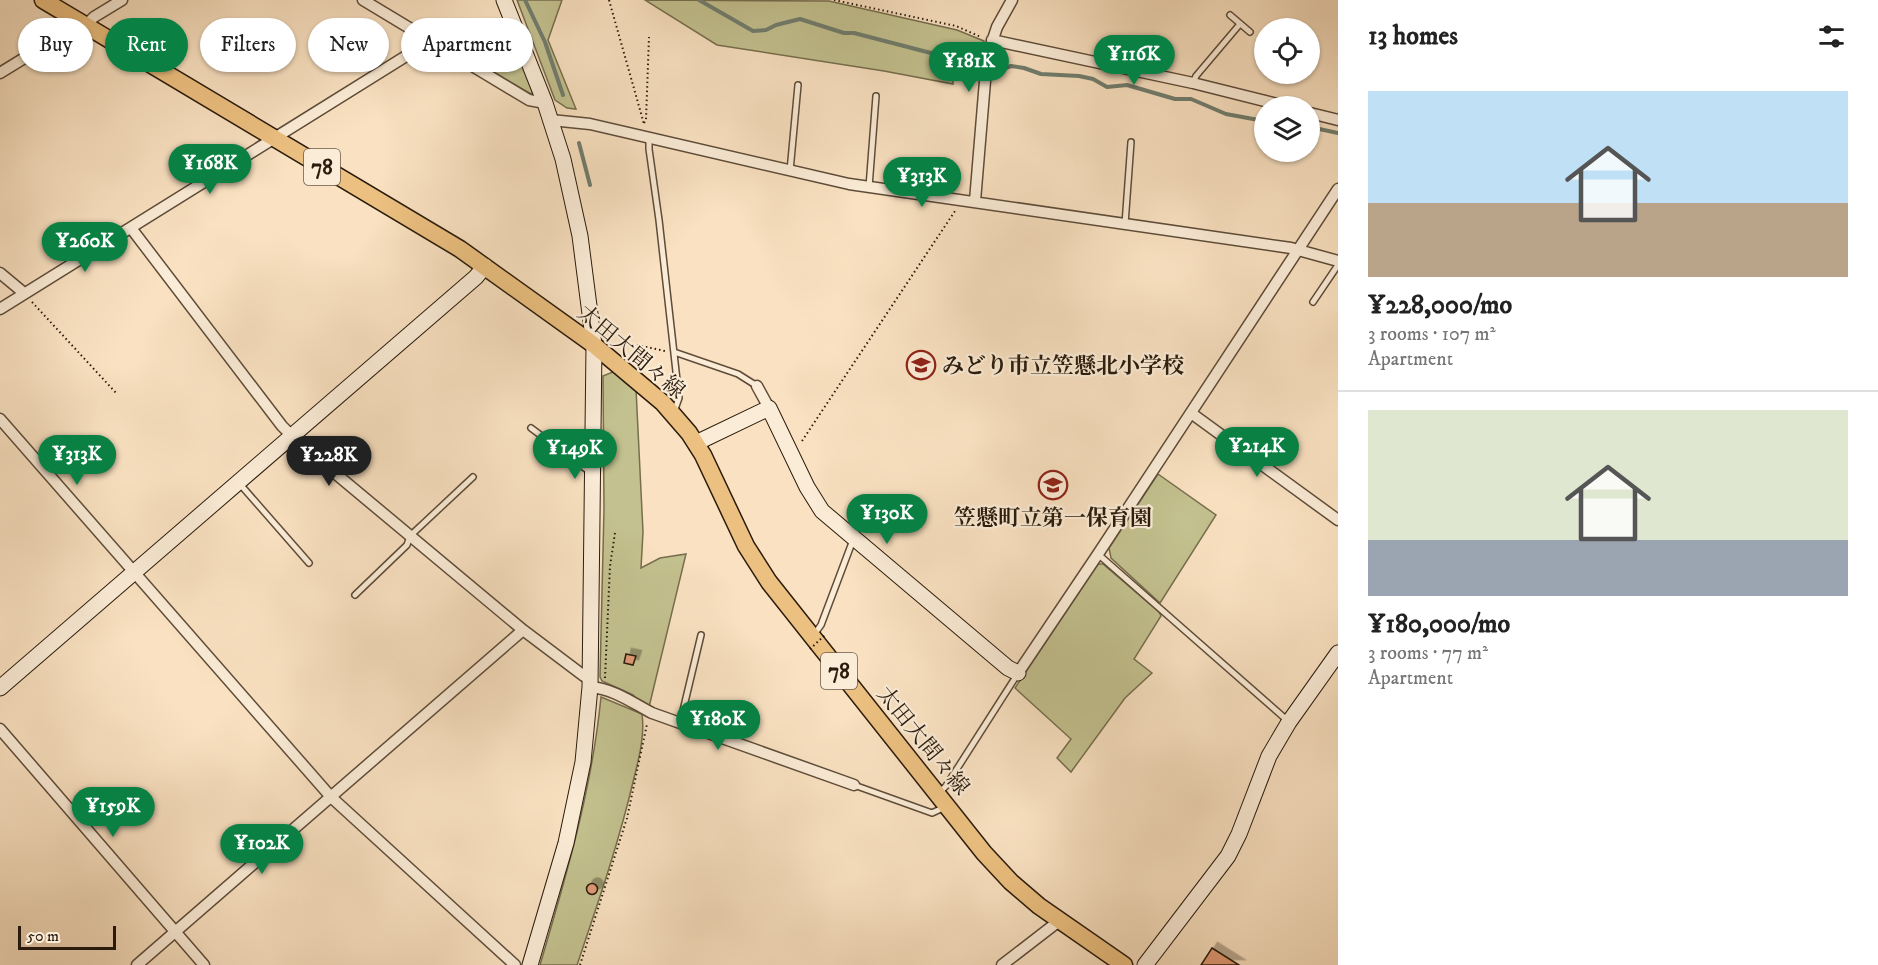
<!DOCTYPE html>
<html lang="en">
<head>
<meta charset="utf-8">
<style>
	:root { --surface:#fff; --page:#f2f2f2; --text:#222; --muted:#767676; --line:#e0e0e0; --accent:#0b8043 }
	body { margin:0; font-family:"IM FELL DW Pica","Noto Serif JP",serif; background:var(--page); color:var(--text); height:100vh; display:flex; flex-direction:column; font-size:22px; white-space:nowrap }
	* { box-sizing:border-box; margin:0 }
	p { font-size:20px; color:var(--muted) }
	.icon { flex:none; width:33px; height:33px; fill:none; stroke:currentColor; stroke-width:2; stroke-linecap:round; stroke-linejoin:round }
	.map { position:relative; flex:1; overflow:hidden }
	.drawer { display:flex; flex-direction:column; background:var(--surface); width:540px }
	.drawer>* { flex:none }
	.guide { position:absolute; left:18px; top:18px; width:570px; height:54px; display:flex; gap:12px }
	.tools { position:absolute; left:1254px; top:18px; display:grid; gap:12px }
	.tools a { display:grid; place-items:center; width:66px; height:66px; border-radius:50%; background:var(--surface); box-shadow:0 2px 4px #0004; font-size:30px }
	.scale { position:absolute; left:18px; bottom:15px; width:98px; box-sizing:border-box; padding-left:6px; border:3px solid #2a1b0c; border-top:0; font-size:16px; line-height:21px; white-space:nowrap; color:#2a1b0c; -webkit-text-stroke:4px #fbecd7; paint-order:stroke }
	.price { position:absolute; translate:-50% -51px; padding:0 14px; border-radius:21px; background:var(--accent); color:#fff; font-size:20px; line-height:39px; filter:drop-shadow(0 2px 3px #0008) }
	.price::after { content:''; position:absolute; left:50%; top:36px; width:18px; height:14px; margin-left:-9px; background:inherit; clip-path:polygon(0 0,100% 0,50% 100%) }
	.price.current { background:#222; color:#fff }
	ul { padding:0; list-style:none }
	li { display:grid; align-content:center; gap:12px; height:318px; padding:0 30px }
	li+li { border-top:2px solid var(--line) }
	li span { display:grid; place-items:center; height:186px; border-radius:0px; color:#555 }
	li>.icon { margin-inline-start:auto }
	span .icon { width:108px; height:108px; fill:#fffc; stroke-width:1 }
	li b { font-size:26px }
	h2 { display:flex; justify-content:space-between; align-items:center; height:72px; padding:0 30px; font-size:26px }
	.pill { padding:0 21px; border-radius:27px; background:var(--surface); box-shadow:0 2px 4px #0004; font-size:21px; line-height:54px }
	.pill.current { background:var(--accent); color:#fff }
	main { display:flex; flex:1; min-height:0 }
	.map>svg:first-child { display:block }
	.green { fill:#c3c18f; stroke:#766e4e; stroke-width:1.5 }
	.lines { fill:none; stroke-linecap:round; stroke-linejoin:round }
	.stream { stroke:#707d6e; stroke-width:4 }
	.building { fill:#e19a74; stroke:#2a1b0c; stroke-width:1.5; filter:url(#shadow) }
	.lane-casing { stroke:#5e4c39; stroke-width:8 }
	.street-casing { stroke:#5e4c39; stroke-width:13 }
	.secondary-casing { stroke:#2a1b0c; stroke-width:17 }
	.primary-casing { stroke:#2a1b0c; stroke-width:19 }
	.path { stroke:#2a1b0c; stroke-width:2; stroke-dasharray:1.5 3; stroke-linecap:butt }
	.lane { stroke:#fbecd7; stroke-width:5 }
	.street { stroke:#fbecd7; stroke-width:10 }
	.secondary { stroke:#fbecd7; stroke-width:15 }
	.primary { stroke:#ecc080; stroke-width:16 }
	.path-bridge { stroke:#2a1b0c; stroke-width:2; stroke-dasharray:1.5 3; stroke-linecap:butt }
	.labels { text-anchor:middle; stroke-width:4.5; stroke-linejoin:round; paint-order:stroke }
	.shield { fill:#fbecd7; stroke:#695a49; stroke-width:1.5 }
	.shield-label { font-size:21px; font-weight:bold; fill:#2a1b0c }
	.street-label { font-size:22px; fill:#2a1b0c; stroke:#fbecd7 }
	.poi-label { font-size:22px; font-weight:bold; fill:#2a1b0c; stroke:#fbecd7; text-anchor:start }
</style>
</head>
<body>
<main>
<div class="map">
<svg width="1338" height="965" viewBox="0 0 1338 965">
	<defs>
		<filter id="shadow"><feDropShadow dx="5.5" dy="-5.5" stdDeviation="0" flood-color="#0004"/></filter>
	</defs>
	<rect width="100%" height="100%" fill="#f9e1c1"/>
	<filter id="stains"><feTurbulence type="fractalNoise" baseFrequency=".00333" numOctaves="4"/><feColorMatrix values="0 0 0 0 .2 0 0 0 0 .09 0 0 0 0 .02 0 0 0 .5 -.17"/></filter>
	<radialGradient id="worn" r=".72"><stop offset=".6" stop-color="#630" stop-opacity="0"/><stop offset="1" stop-color="#630" stop-opacity=".3"/></radialGradient>
	<!-- green -->
	<path class="green" d="M517 0H562L548 40 576 109 567 108 555 100Z
		M645 0 829 1 957 30 984 41 978 71 953 67V84L884 71 717 45Z
		M519 55 534 91 531 94 490 70Z
		M615 371 636 389 643 532 641 568 660 558 686 554 649 707 640 702 633 695 602 681 600 677 604 509 603 376Z
		M1158 474 1216 515 1160 603 1111 558 1109 548Z
		M1098 564H1103L1159 612 1161 616 1134 659 1152 673 1125 698 1071 772 1057 758 1071 739 1015 688Z
		M601 697 642 714C645 735 639 758 634 778 619 842 598 903 577 965H540C566 877 592 789 601 697Z"/>
	<g class="lines">
		<!-- stream -->
		<path class="stream" d="M525 0 545 42 563 95
			M699 0 753 31 766 30 776 25 800 19 844 33H854L977 65
			M997 71 1011 66 1024 68 1041 74 1079 76 1093 79 1107 87 1127 85 1175 99H1191L1226 114 1264 121
			M1310 127 1338 133
			M579 143 590 185"/>
	</g>
	<!-- building -->
	<path class="building" d="M626 654 636 656 633 665 624 663Z
		M586.5 889a5.5 5.5 0 1 1 11 0a5.5 5.5 0 1 1-11 0Z
		M1212 948 1239 965H1201Z"/>
	<g class="lines">
		<!-- lane casing -->
		<g class="lane-casing">
			<path id="lane" d="M1230 15 1250 32
				M1193 83 1196 76 1240 24
				M649 138V149L659 220 679 398 674 412
				M790 171 798 85
				M869 187 876 96
				M1125 224 1131 142
				M1313 302 1338 265
				M674 352 738 374 757 386
				M531 428 590 472
				M239 483 309 563
				M1099 555 1288 721
				M355 595 407 545 410 536 473 477
				M813 636 821 625 853 540
				M680 723 701 635
				M854 785 932 813 945 807
				M940 792 946 786 1017 675"/>
		</g>
		<!-- street casing -->
		<g class="street-casing">
			<path id="street" d="M363 0 529 100 545 103
				M86 25 94 17 122 0
				M992 40 1193 83 1285 106
				M0 73 70 30 79 21
				M1310 113 1338 120
				M551 120 590 124 849 184 1291 248 1338 261
				M975 201 987 57 997 27 1012 0
				M131 228 282 426 300 444 523 630 584 676 589 677
				M0 273 24 293
				M0 309 419 48 428 39
				M757 386 769 408
				M1191 413 1338 520
				M0 419 331 797 515 965
				M1018 673 1098 554 1338 189
				M590 687C614 689 631 702 652 713L854 785
				M0 729 204 965
				M137 965 523 630
				M1002 965 1059 921"/>
		</g>
		<!-- secondary casing -->
		<g class="secondary-casing">
			<path id="secondary" d="M504 0 545 103 563 159 580 236 594 345 590 687 583 762 566 843 530 965
				M696 443 769 408 807 487 822 511 1008 668 1018 673
				M0 688 476 277 485 266
				M1145 965 1228 856 1239 834 1269 756 1289 722 1338 653"/>
		</g>
		<!-- primary casing -->
		<g class="primary-casing">
			<path id="primary" d="M43 0 460 249 594 345 663 403 689 433 703 455 746 546 769 582 984 853 1011 882 1039 906 1124 965"/>
		</g>
		<!-- path -->
		<path class="path" d="M609 0 644 124
			M834 0 956 26 981 37
			M644 123 646 120 649 37
			M32 302 117 394
			M637 345 665 351
			M802 441 955 211
			M605 678 610 566 615 533
			M580 965 627 818 647 724"/>
		<!-- lane -->
		<use href="#lane" class="lane"/>
		<!-- street -->
		<use href="#street" class="street"/>
		<!-- secondary -->
		<use href="#secondary" class="secondary"/>
		<!-- primary -->
		<use href="#primary" class="primary"/>
		<!-- path-bridge -->
		<path class="path-bridge" d="M810 649 825 635"/>
	</g>
	<!-- icons -->
	<defs>
		<g id="school-ring" transform="scale(1.5)"><circle r="9.5" fill="#fbecd7" stroke="#8f2418" stroke-width="1.5"/><path d="M0-5L7-2L0 1L-7-2ZM-4 1L0 2.5L4 1V4Q0 6-4 4Z" fill="#8f2418"/></g>
	</defs>
	<g fill-rule="evenodd">
		<use href="#school-ring" x="921" y="365"/>
		<use href="#school-ring" x="1053" y="485"/>
	</g>
	<g class="labels">
		<!-- shield labels -->
		<g class="shield">
			<rect x="304" y="149" width="36" height="36" rx="4.5"/>
			<rect x="821" y="653" width="36" height="36" rx="4.5"/>
		</g>
		<g class="shield-label">
			<text x="322" y="174">78</text>
			<text x="839" y="678">78</text>
		</g>
		<!-- street labels -->
		<g class="street-label">
			<text transform="translate(632 351) rotate(40)" y="8">太田大間々線</text>
			<text transform="translate(924 740) rotate(51)" y="8">太田大間々線</text>
		</g>
		<!-- poi labels -->
		<g class="poi-label">
			<text x="942" y="373">みどり市立笠懸北小学校</text>
			<text x="1053" y="525" text-anchor="middle">笠懸町立第一保育園</text>
		</g>
	</g>
	<rect width="100%" height="100%" filter="url(#stains)"/>
	<rect width="100%" height="100%" fill="url(#worn)"/>
</svg>
<div class="tools">
<a><svg class="icon" aria-label="locate" viewBox="0 0 24 24"><circle cx="12" cy="12" r="6"/><path d="M12 2v4M12 18v4M2 12h4M18 12h4"/></svg></a>
<a><svg class="icon" aria-label="layers" viewBox="0 0 24 24"><path d="M12 4l9 5-9 5-9-5zM3 14l9 5 9-5"/></svg></a>
</div>
<div class="scale">50 m</div>
<b class="price" style="left:1134px;top:86px">¥116K</b>
<b class="price" style="left:969px;top:93px">¥181K</b>
<b class="price" style="left:210px;top:195px">¥168K</b>
<b class="price" style="left:922px;top:208px">¥313K</b>
<b class="price" style="left:85px;top:273px">¥260K</b>
<b class="price" style="left:1257px;top:478px">¥214K</b>
<b class="price" style="left:575px;top:480px">¥149K</b>
<b class="price" style="left:77px;top:486px">¥313K</b>
<b class="price current" style="left:329px;top:487px">¥228K</b>
<b class="price" style="left:887px;top:545px">¥130K</b>
<b class="price" style="left:718px;top:751px">¥180K</b>
<b class="price" style="left:113px;top:838px">¥159K</b>
<b class="price" style="left:262px;top:875px">¥102K</b>
<div class="guide">
<a class="pill">Buy</a>
<a class="pill current">Rent</a>
<a class="pill">Filters</a>
<a class="pill">New</a>
<a class="pill">Apartment</a>
</div>
</div>
<section class="drawer">
<h2>13 homes<svg class="icon" aria-label="filters" viewBox="0 0 24 24"><path d="M4 7h16M4 17h16"/><circle cx="9" cy="7" r="2"/><circle cx="15" cy="17" r="2"/></svg></h2>
<ul>
<li><span style="background:linear-gradient(#bfe0f5 60%,#b9a48a 0)"><svg class="icon" aria-label="home" viewBox="0 0 24 24"><path d="M3 11l9-7 9 7M6 9v11h12V9"/></svg></span><div><b>¥228,000/mo</b><p>3 rooms · 107 m²</p><p>Apartment</p></div></li>
<li><span style="background:linear-gradient(#dfe7d0 70%,#9aa5b1 0)"><svg class="icon" aria-label="home" viewBox="0 0 24 24"><path d="M3 11l9-7 9 7M6 9v11h12V9"/></svg></span><div><b>¥180,000/mo</b><p>3 rooms · 77 m²</p><p>Apartment</p></div></li>
</ul>
</section>
</main>
</body>
</html>
